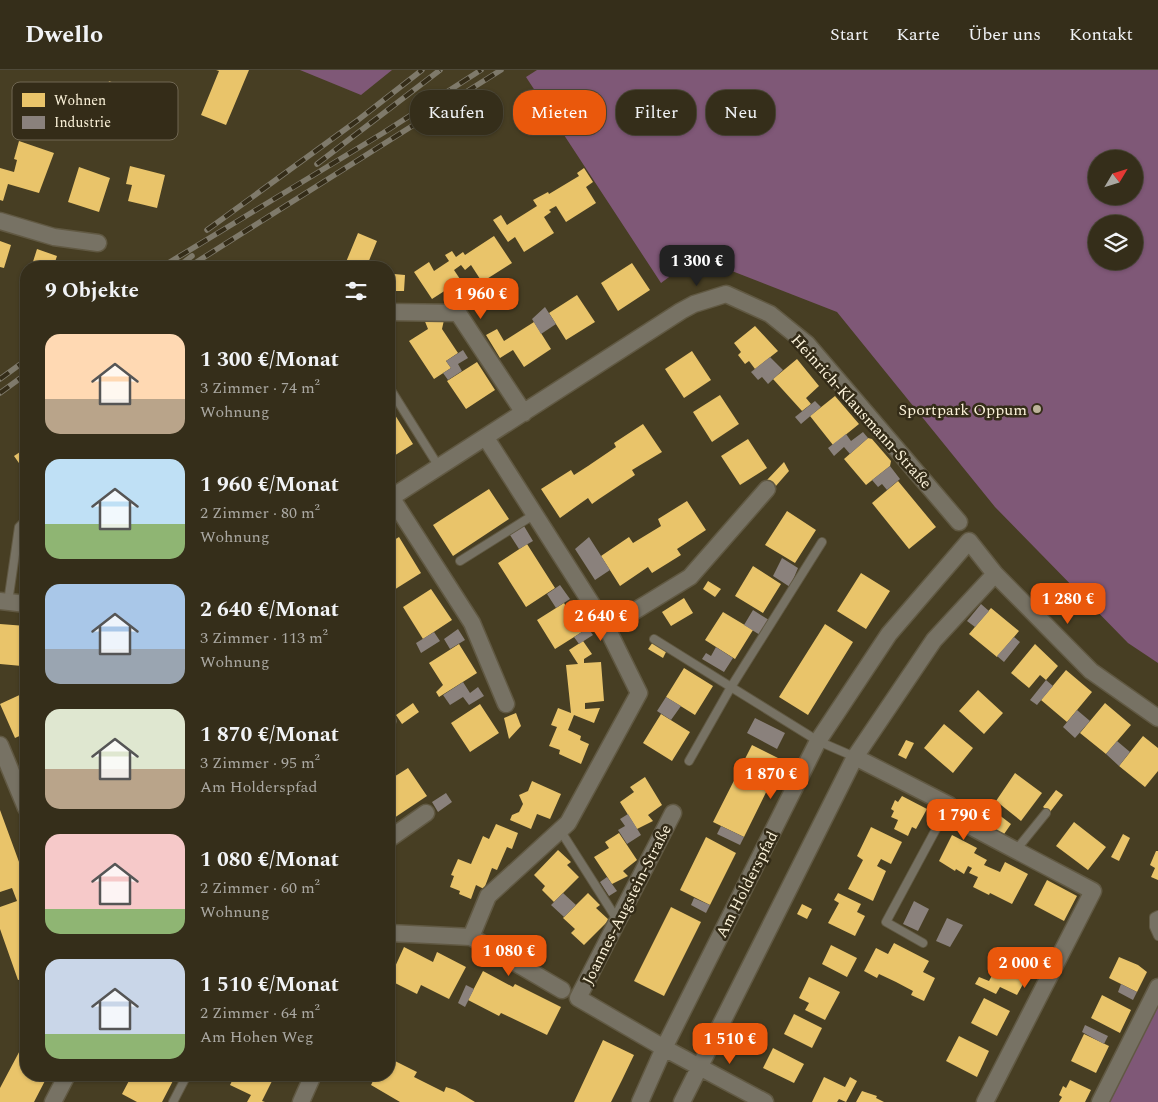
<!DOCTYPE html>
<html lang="de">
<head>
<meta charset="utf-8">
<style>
	:root { --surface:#352e1a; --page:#403a27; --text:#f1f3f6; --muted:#aaa8a2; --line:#4f4a39; --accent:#ea580c }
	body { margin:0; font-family:Spectral,serif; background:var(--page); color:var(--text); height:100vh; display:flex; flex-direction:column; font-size:19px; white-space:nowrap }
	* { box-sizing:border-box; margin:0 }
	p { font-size:16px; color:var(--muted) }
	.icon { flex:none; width:28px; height:28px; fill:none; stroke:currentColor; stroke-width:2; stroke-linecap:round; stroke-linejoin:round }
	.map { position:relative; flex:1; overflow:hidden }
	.panel { position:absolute; left:20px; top:191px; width:375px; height:820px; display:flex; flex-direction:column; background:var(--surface); border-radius:20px; box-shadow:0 1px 4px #0004,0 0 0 1px var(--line) }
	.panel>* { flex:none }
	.banner { position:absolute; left:410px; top:20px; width:475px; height:45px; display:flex; gap:10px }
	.needle { width:32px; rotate:52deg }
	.fabs { position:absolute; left:1088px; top:80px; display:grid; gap:10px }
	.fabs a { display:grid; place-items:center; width:55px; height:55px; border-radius:50%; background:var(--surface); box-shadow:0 1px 4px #0004,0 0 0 1px var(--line); font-size:25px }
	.price { position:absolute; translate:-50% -42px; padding:0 11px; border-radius:10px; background:var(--accent); color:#fff; font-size:16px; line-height:32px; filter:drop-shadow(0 1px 2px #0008) }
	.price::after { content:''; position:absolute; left:50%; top:30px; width:15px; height:11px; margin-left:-8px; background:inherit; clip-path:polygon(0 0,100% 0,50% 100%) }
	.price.on { background:#222; color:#fff }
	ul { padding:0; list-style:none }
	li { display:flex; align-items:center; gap:15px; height:125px; padding:0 25px }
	li span { display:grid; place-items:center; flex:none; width:140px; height:100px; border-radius:15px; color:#555 }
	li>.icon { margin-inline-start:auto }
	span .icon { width:60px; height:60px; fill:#fffc; stroke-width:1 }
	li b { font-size:21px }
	h2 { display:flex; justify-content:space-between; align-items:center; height:60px; padding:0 25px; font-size:21px }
	.tag { padding:0 18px; border-radius:20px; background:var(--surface); box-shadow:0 1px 4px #0004,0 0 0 1px var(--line); font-size:18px; line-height:45px }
	.tag.on { background:var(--accent); color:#fff }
	header { display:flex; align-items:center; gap:30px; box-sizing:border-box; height:70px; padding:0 25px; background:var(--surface); border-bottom:1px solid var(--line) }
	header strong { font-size:24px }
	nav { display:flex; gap:28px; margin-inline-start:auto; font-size:18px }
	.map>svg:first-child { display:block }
	.green { fill:#7f5877; fill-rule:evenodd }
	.homes { fill:#e9c46a }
	.industry { fill:#8a817c }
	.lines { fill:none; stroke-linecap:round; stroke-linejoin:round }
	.service-casing { stroke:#615943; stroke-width:10 }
	.minor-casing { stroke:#615943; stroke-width:19 }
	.service { stroke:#777264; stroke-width:8 }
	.minor { stroke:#777264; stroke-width:16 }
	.rail-casing { stroke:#7f7a6b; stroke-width:5.5 }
	.rail { stroke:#342c18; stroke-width:4; stroke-dasharray:11; stroke-linecap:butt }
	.poi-dot { fill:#bcb399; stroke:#342c18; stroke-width:2 }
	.labels { text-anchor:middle; stroke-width:5; stroke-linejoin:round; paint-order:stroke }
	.poi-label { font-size:16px; fill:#fbf2d9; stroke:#342c18; text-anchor:end }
	.street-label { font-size:16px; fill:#fbf2d9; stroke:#342c18 }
	.key { fill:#342c18; stroke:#706752; stroke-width:1 }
	.key-label { font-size:14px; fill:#fbf2d9 }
</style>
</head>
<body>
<header>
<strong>Dwello</strong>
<nav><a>Start</a><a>Karte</a><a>Über uns</a><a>Kontakt</a></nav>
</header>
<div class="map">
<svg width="1158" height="1032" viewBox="0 0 1158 1032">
	<rect width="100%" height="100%" fill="#473e23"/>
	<!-- green -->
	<path class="green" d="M300 0H392L361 25Z
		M537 0H1158V593L1128 573 995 437 837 242 696 187 661 213 526 7ZM1096 89H1134V126H1096ZM1096 154H1134V191H1096Z
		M1158 932V1032H1108Z"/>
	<!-- homes -->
	<path class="homes" d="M216 0H249L226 55 201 45 219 1Z
		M109 11 122 16 124 12 131 13 151 22 150 26 156 28 148 49 102 33Z
		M19 71 54 83 39 123 8 114 3 131 0 130V98L14 102 17 90 14 89Z
		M130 96 165 105 157 138 128 131 132 115 126 114Z
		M79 97 110 108 99 142 68 132Z
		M584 98 593 112 586 117 596 133 566 152 556 136 549 140 551 142 544 147 554 163 524 182 515 167 508 172 493 150 501 145 507 155 537 136 533 130 548 122 549 124 579 106 577 103Z
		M358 163 377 171 368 193 378 194V198H336V192H346Z
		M494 166 512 193 482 212 471 195 465 200 461 195 454 200 466 218 451 228 446 220 432 229 414 202 429 192 434 201 449 191 445 185 452 181 456 187 463 182 465 185Z
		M0 171 11 175 4 198 0 197Z
		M37 179 57 186 53 198H31Z
		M632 193 650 220 618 241 601 213Z
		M394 204 405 205 404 221H393Z
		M577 225 595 252 566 270 549 243Z
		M424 249 444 250 442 259 458 283 446 291 451 298 434 309 409 271 428 259Z
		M534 252 551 279 524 297 513 280 500 288 486 265 497 259 504 271Z
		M755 256 778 281 755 299 749 291 745 294 738 285 741 282 734 273Z
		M692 281 711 310 684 328 665 299Z
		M797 289 819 316 806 328 811 334 802 341 773 309Z
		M477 292 495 320 466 339 447 311Z
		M720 325 739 354 712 372 693 342Z
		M835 326 859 354 833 375 810 346Z
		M395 345 413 374 389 389V349Z
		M643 354 662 382 632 400 635 405 599 429 592 434 588 428 560 448 541 419 571 400 574 405 588 396 616 377 614 373Z
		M868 368 872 369 891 391 890 396 866 415 844 389Z
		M748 369 767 398 740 415 721 386Z
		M26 378V403L14 386Z
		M784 392 789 401 775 417 767 410Z
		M898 411 936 457 909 479 872 433Z
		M489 419 509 449 453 486 433 455Z
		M687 431 706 460 677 479 681 485 652 503 648 497 620 516 601 486 629 467 633 473 661 456 658 449Z
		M787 441 816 460 795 493 765 475Z
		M399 467 421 503 389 523V473Z
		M527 474 555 518 526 537 498 493Z
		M753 496 781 514 763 543 735 526Z
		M861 503 890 521 866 559 837 541Z
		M708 511 721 519 715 527 703 519Z
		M431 519 452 550 423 569 403 537Z
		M684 528 693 543 671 556 662 542Z
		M564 533 582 562 555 579 537 550Z
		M991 538 1019 561 997 587 969 564Z
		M723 542 753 560 735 589 705 570Z
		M0 554 26 556V593H22V596L0 594Z
		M825 554 853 572 808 645 779 627Z
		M583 571 592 584 584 589V593L601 592 604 631 585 633V639L600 638 594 653 574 645 568 660 581 666 580 670 589 674 581 694 559 684 560 680 549 676 557 657 551 655 558 638 571 643 566 595 578 594 569 580Z
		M653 572 667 580 663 588 648 579Z
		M459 574 477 603 439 627 436 622 443 615 429 593Z
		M1035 574 1058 596 1046 610 1040 605 1029 618 1011 603Z
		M684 598 713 616 695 645 666 627Z
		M1066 600 1092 622 1067 652 1041 630Z
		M978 620 1003 643 984 664 959 641Z
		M26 622V663L15 668 0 634Z
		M413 633 419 642 402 654 396 645Z
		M1105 633 1131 655 1106 684 1080 663Z
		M480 634 499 663 470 682 451 653Z
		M516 643 521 656 509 669 504 648Z
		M661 644 690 662 672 691 643 673Z
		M944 654 973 678 953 703 924 678Z
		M1143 666 1158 678V701L1145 717 1119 696Z
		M906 670 914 673 906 689 898 685Z
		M752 675 782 690 744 767 713 752Z
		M408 698 427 726 394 748 389 740V710Z
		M1015 703 1042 723 1021 751 996 731Z
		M645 707 662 735 648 745 653 751 637 759 620 732 634 722 630 717Z
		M532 711 561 724 550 749 537 744 531 759 510 750 512 745 519 742 523 734 519 725 528 721Z
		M1056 720 1063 725 1050 742 1043 737Z
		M902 726 927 739 916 759 912 757 908 766 894 759 898 750 891 747 894 741 891 739 895 730 898 732Z
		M0 740 26 811V908L18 910 0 859V837L17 831 12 818 0 822Z
		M994 741 1011 754 1002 767 983 757Z
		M1074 752 1106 777 1088 800 1056 776Z
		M496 754 518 763 512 779 507 777 497 800 492 798 484 819 476 815 471 829 459 824 460 821 450 817 454 806 451 805 458 789 471 794 483 766 489 769Z
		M871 757 902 772 891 794 881 789 877 796 886 801 873 831 848 819 863 790 857 786Z
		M619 763 637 790 623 801 628 806 612 814 594 787 609 778 605 772Z
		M1123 764 1130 768 1119 791 1111 787Z
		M952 765 977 778 974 783 987 790 984 795 1000 802 1005 792 1028 804 1012 834 990 823 989 825 973 817 978 807 969 803 972 798 968 796 964 804 956 799 955 801 939 791Z
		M706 767 736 783 710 835 680 820Z
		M558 780 571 792 567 795 579 807 554 832 542 820 545 816 534 805Z
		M1156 781H1158V810L1151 807 1155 798 1150 795Z
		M1047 810 1077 826 1064 851 1034 835Z
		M588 823 600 835 596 838 609 850 584 875 571 863 575 859 563 848Z
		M838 823 861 834 857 842 865 846 855 866 828 853 839 833 834 830Z
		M802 834 812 839 807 849 797 844Z
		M671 837 701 852 664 926 634 911Z
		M894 873 929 891 923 902 935 908 924 931 911 925 913 921 896 912 879 904 877 908 864 901 876 878 888 884Z
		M831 875 857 888 847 907 822 894Z
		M404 877 433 892 437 882 466 897 449 929 421 915 417 924 389 910Z
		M1119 887 1138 895 1147 902 1137 922 1109 908Z
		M1000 891 1012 897 1018 893 1023 896V903L1028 905 1017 925 1000 917 996 924 975 914 979 907 989 911Z
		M483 901 513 917 515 914 561 937 547 965 501 943 499 946 468 930Z
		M809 907 840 922 825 950 805 940 809 933 799 928Z
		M1102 925 1131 940 1120 963 1091 948Z
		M984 928 1010 941 997 966 971 953Z
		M794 944 822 958 812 978 784 964Z
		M1084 964 1109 976 1096 1003 1071 991Z
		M959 966 989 981 977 1007 946 991Z
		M26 969V1005H48L34 1032H0V1018Z
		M603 970 634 985 622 1010 611 1032H574Z
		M773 978 804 994 794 1013 763 998Z
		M389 988 417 1002 414 1007 444 1022 446 1017 455 1020 475 1032H400L371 1015 376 1005H389Z
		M132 1005H176L162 1032H137L122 1024Z
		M235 1005H275L262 1031 265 1032H247L251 1025 230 1015Z
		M824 1007 845 1017 850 1007 857 1011 846 1032 839 1029 837 1032H812Z
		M1070 1010 1091 1020 1085 1032H1059L1062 1027 1059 1025 1063 1016 1066 1018Z
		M862 1021 877 1026 876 1028 884 1032H856Z"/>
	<!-- industry -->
	<path class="industry" d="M545 237 556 254 541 264 532 249Z
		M463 280 468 288 458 294 462 301 448 310 443 303 451 298 446 291Z
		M770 287 783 300 768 314 762 307 758 310 751 302Z
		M815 331 821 337 801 354 795 347Z
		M863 362 868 368 850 384 844 377 834 386 828 378 846 364 851 371Z
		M890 396 900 409 887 420 882 414 878 417 872 410Z
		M524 456 533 471 519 479 510 465Z
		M589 467 610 500 595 510 575 479Z
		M782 488 798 498 790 517 773 506Z
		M560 515 570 529 556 538 547 524Z
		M981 534 989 541 975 557 967 551Z
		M753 540 769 550 760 565 744 555Z
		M588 558 593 565 579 574 574 567Z
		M458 559 465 570 450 579 444 569Z
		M434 562 440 571 421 583 416 573Z
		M1014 567 1020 572 1004 592 997 586Z
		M716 577 733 588 724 602 702 589 706 583 711 586Z
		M1046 610 1053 616 1037 635 1030 630Z
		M463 612 470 623 478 617 484 626 469 635 463 627 450 635 443 625Z
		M666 627 681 636 671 650 657 641Z
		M1077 640 1090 651 1075 668 1063 657Z
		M755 648 785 663 777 679 747 663Z
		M1117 671 1130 682 1119 696 1106 684Z
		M446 723 452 732 438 742 432 732Z
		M628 744 641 765 627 774 618 760 625 756 620 749Z
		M721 756 744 767 740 775 717 764Z
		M607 807 617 821 609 826 600 812Z
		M563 823 576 835 564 847 551 835Z
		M694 828 710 835 706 843 691 835Z
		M914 831 929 839 918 861 903 854Z
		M947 848 963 855 950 877 936 871Z
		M1121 914 1137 922 1133 930 1118 922Z
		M466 915 474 919 465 937 458 933Z
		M1085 955 1108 966 1104 974 1082 962Z"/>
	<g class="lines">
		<!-- service casing -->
		<g class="service-casing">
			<path id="service" d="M389 317 439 397
				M822 472 731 617 818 671 855 687
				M460 491 535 444
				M8 532 19 457 26 450
				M654 569 731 617 689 691
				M389 653 392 651
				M560 760 618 851
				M1016 780 1046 743
				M1158 845 1154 847V857L1158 866
				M923 873 886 852 949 735
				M173 1032 187 1005"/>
		</g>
		<!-- minor casing -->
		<g class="minor-casing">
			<path id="minor" d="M0 151 54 167 98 173
				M389 242 458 243 524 343
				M486 368 607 558 690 507 767 419
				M391 427 472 553 506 634
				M389 429 681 241 694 234 726 224 770 244 807 274 959 452
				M0 531 26 534
				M0 675 26 738
				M855 687 949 735 966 754 1093 821 985 1032
				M673 743 578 928 664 978 765 1032
				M389 769 426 743
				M389 863 471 867 488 826 568 753 639 623 607 558
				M471 867 562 920
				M53 1032 67 1005
				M301 1032 313 1005
				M640 1032 664 978 818 671 889 564 969 471 995 504 1091 601 1158 648
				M682 1032 855 687 934 570 995 504
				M1100 1032 1158 917"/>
		</g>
		<!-- service -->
		<use href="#service" class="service"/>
		<!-- minor -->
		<use href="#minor" class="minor"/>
		<!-- rail casing -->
		<g class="rail-casing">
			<path id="rail" d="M317 94 440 0
				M207 160 358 50 422 0
				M160 198 383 63 481 0
				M176 198 192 186
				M187 198 501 0
				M0 309 26 290
				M0 323 26 304"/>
		</g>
		<!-- rail -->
		<use href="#rail" class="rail"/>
	</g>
	<!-- markers -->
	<circle class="poi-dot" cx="1037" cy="339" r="5"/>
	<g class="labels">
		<!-- poi labels -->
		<g class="poi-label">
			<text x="1027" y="345">Sportpark Oppum</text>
		</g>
		<!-- street labels -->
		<g class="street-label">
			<text transform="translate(862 341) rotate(48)" y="6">Heinrich-Klausmann-Straße</text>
			<text transform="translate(746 814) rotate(-63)" y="6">Am Holderspfad</text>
			<text transform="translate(626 834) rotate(-63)" y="6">Joannes-Augstein-Straße</text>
		</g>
	</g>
	<!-- legend -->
	<rect x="12" y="12" width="166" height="58" rx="8" class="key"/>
	<rect x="22" y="23" width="23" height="14" fill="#e9c46a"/>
	<rect x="22" y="46" width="23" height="13" fill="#8a817c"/>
	<g class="key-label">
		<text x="54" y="35">Wohnen</text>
		<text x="54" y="57">Industrie</text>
	</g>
</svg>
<div class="fabs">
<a><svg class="needle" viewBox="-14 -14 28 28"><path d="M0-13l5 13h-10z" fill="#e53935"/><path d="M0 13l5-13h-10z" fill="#aaa8a2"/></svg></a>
<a><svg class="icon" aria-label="layers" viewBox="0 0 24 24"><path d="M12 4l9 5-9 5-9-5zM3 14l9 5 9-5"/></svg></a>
</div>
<b class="price on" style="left:697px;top:217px">1 300 €</b>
<b class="price" style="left:481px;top:250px">1 960 €</b>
<b class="price" style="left:1068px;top:555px">1 280 €</b>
<b class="price" style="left:601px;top:572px">2 640 €</b>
<b class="price" style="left:771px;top:730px">1 870 €</b>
<b class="price" style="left:964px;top:771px">1 790 €</b>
<b class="price" style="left:509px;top:907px">1 080 €</b>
<b class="price" style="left:1025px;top:919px">2 000 €</b>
<b class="price" style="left:730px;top:995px">1 510 €</b>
<div class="banner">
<a class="tag">Kaufen</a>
<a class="tag on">Mieten</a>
<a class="tag">Filter</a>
<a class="tag">Neu</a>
</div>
<section class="panel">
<h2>9 Objekte<svg class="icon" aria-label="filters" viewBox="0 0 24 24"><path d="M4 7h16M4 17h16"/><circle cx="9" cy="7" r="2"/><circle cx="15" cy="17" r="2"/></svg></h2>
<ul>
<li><span style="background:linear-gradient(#ffd9b3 65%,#b9a48a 0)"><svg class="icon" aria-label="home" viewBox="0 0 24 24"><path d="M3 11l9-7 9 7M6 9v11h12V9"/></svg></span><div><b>1 300 €/Monat</b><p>3 Zimmer · 74 m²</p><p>Wohnung</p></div></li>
<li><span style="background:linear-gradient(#bfe0f5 65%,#8fb573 0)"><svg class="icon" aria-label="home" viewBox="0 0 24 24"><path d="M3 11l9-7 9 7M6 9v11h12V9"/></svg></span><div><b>1 960 €/Monat</b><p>2 Zimmer · 80 m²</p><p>Wohnung</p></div></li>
<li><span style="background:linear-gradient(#a9c7e8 65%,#9aa5b1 0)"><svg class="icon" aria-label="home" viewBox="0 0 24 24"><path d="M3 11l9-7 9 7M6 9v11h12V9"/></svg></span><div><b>2 640 €/Monat</b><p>3 Zimmer · 113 m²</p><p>Wohnung</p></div></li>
<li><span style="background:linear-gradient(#dfe7d0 60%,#b9a48a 0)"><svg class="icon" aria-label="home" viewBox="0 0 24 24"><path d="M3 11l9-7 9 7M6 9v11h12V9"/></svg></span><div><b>1 870 €/Monat</b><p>3 Zimmer · 95 m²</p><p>Am Holderspfad</p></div></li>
<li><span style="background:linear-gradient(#f6c9c9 75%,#8fb573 0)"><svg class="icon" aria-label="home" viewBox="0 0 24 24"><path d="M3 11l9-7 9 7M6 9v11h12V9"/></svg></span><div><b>1 080 €/Monat</b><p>2 Zimmer · 60 m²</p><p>Wohnung</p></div></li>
<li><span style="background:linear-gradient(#c9d6e8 75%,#8fb573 0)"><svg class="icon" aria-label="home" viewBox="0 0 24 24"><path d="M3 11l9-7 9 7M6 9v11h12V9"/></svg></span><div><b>1 510 €/Monat</b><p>2 Zimmer · 64 m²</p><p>Am Hohen Weg</p></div></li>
</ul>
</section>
</div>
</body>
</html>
